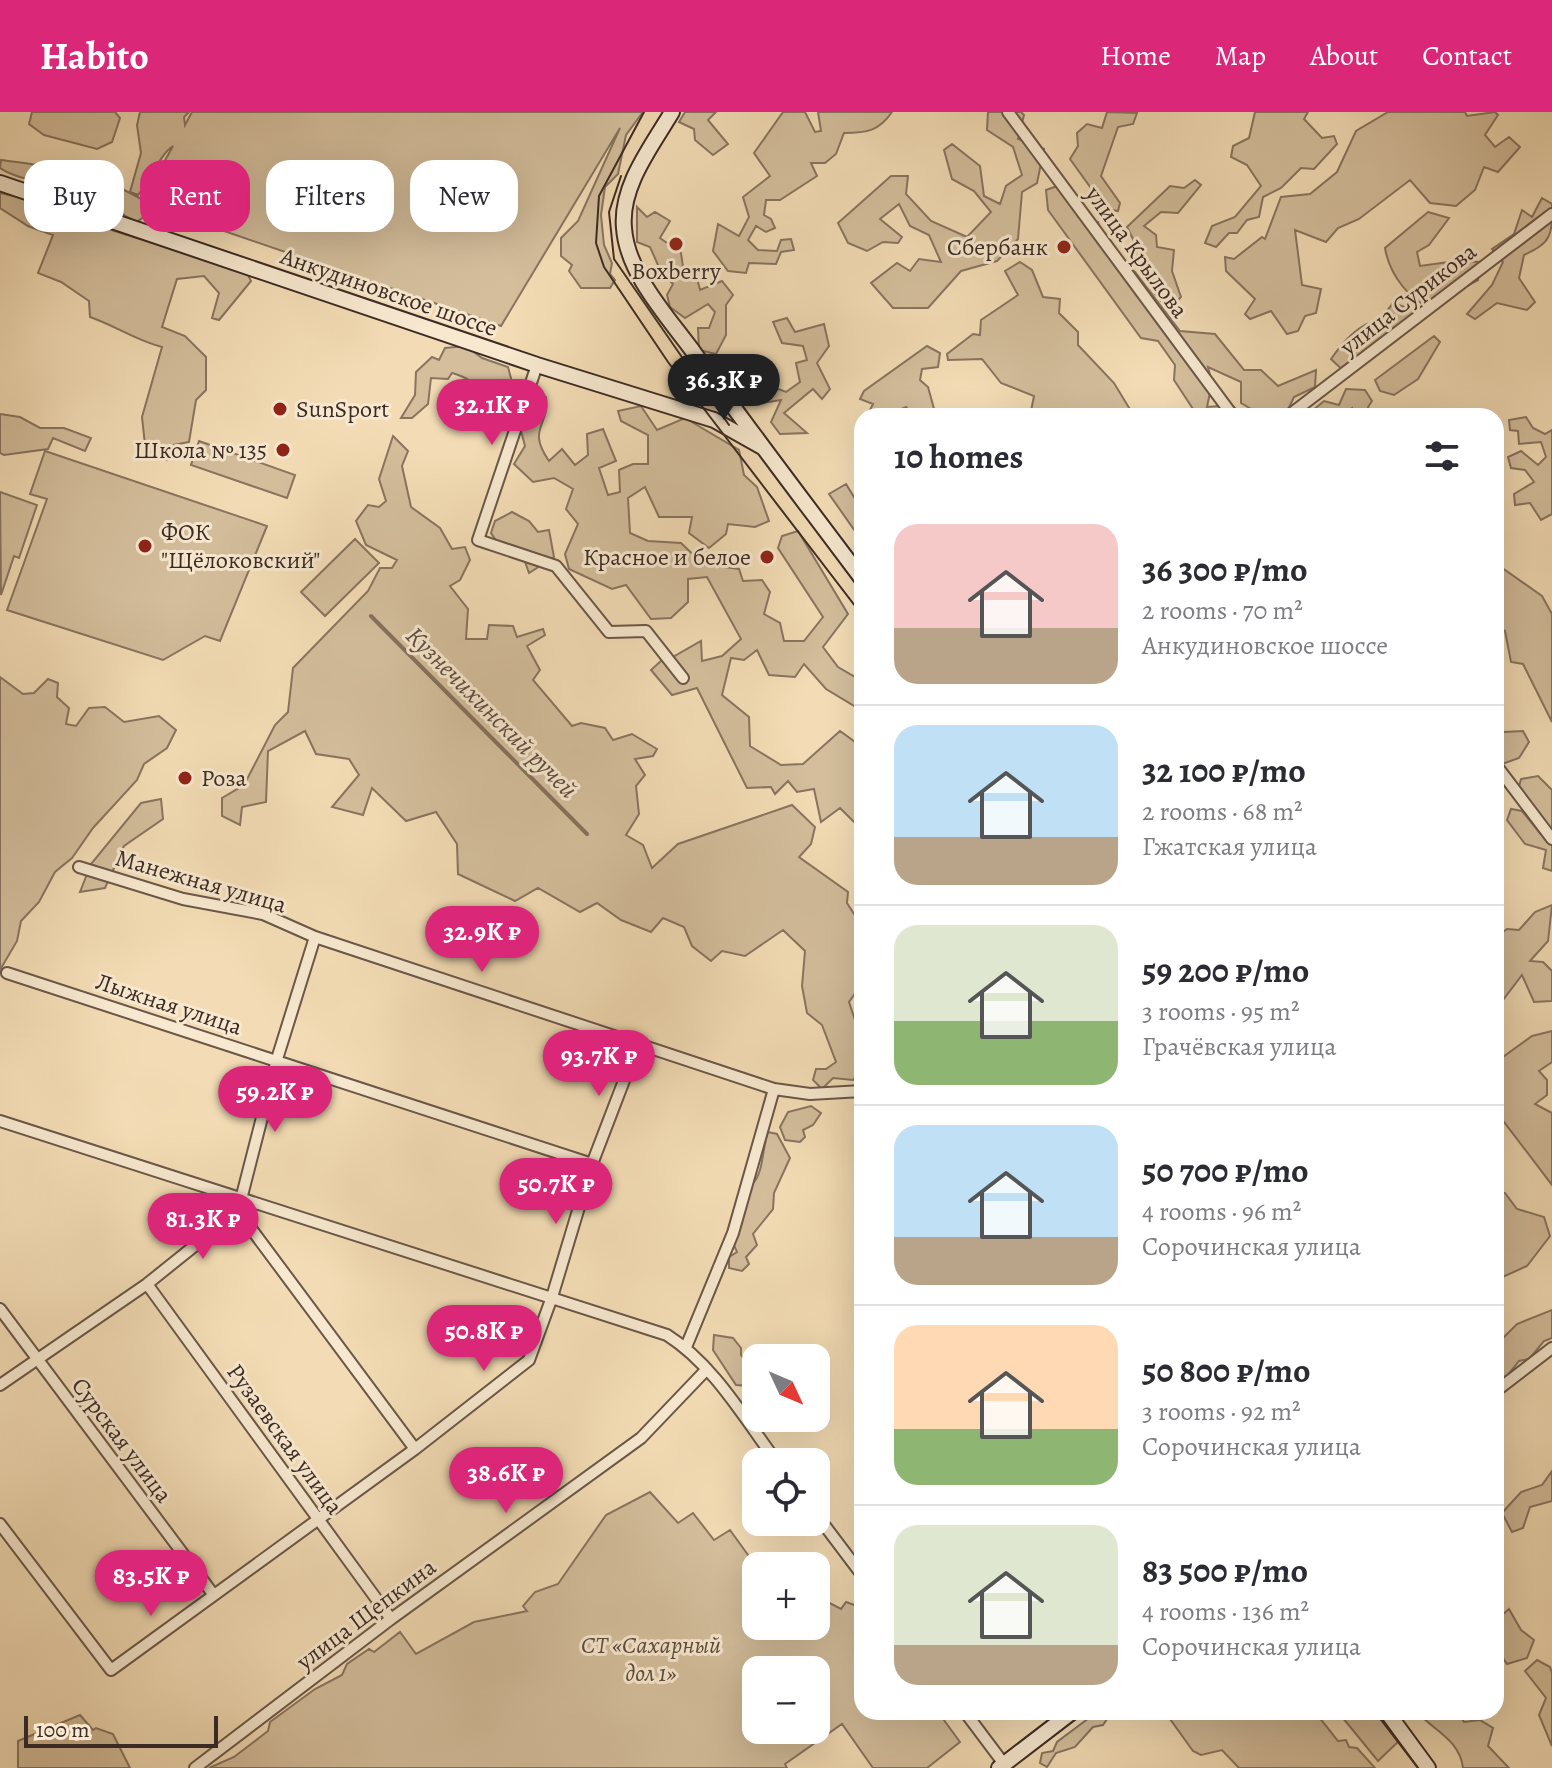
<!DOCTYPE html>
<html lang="en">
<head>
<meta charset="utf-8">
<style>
	:root { --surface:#fff; --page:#f2f2f3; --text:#2b2b33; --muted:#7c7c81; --line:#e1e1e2; --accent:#db2777 }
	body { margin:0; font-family:Alegreya,serif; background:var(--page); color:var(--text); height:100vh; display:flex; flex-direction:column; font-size:30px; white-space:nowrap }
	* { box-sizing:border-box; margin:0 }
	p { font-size:26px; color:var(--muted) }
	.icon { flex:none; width:44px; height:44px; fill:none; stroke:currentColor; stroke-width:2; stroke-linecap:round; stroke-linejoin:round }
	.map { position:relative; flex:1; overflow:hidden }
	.drawer { position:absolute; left:854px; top:296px; width:650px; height:1312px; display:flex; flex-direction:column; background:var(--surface); border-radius:24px; box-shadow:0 8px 32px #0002 }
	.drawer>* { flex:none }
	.banner { position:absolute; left:24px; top:48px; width:710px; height:72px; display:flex; gap:16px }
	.needle { width:52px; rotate:134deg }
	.fabs { position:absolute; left:742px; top:1232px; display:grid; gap:16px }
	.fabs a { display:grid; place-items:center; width:88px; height:88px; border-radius:16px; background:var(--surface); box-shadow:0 8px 32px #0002; font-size:40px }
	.scale { position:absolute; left:24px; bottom:20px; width:194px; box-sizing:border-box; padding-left:8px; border:4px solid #3c2b24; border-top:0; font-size:22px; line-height:28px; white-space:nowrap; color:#3c2b24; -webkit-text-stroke:6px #f7e8cf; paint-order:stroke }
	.price { position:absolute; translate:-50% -68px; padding:0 18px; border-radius:28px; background:var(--accent); color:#fff; font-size:26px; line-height:52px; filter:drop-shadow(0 2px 4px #0008) }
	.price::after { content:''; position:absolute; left:50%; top:48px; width:24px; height:18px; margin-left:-12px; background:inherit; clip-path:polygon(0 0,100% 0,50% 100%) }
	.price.selected { background:#222; color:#fff }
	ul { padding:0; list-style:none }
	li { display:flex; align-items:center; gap:24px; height:200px; padding:0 40px }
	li+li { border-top:2px solid var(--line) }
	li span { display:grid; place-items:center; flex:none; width:224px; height:160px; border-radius:24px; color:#555 }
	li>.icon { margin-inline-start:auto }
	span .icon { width:96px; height:96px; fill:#fffc; stroke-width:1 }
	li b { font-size:34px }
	h2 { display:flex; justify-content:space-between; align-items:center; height:96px; padding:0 40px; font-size:34px }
	.pill { padding:0 28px; border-radius:24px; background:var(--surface); box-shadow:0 8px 32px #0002; font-size:28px; line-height:72px }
	.pill.selected { background:var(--accent); color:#fff }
	header { display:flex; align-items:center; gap:48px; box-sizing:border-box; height:112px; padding:0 40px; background:var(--accent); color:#fff }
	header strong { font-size:38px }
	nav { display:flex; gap:44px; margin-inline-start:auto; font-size:28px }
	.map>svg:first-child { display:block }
	.green { fill:#d4be9c; stroke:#887460; stroke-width:2; fill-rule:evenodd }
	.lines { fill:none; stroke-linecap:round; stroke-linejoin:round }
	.stream { stroke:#85715e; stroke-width:4 }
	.street-casing { stroke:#6a5748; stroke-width:14 }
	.secondary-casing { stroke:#3c2b24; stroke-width:18 }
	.street { stroke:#f7e8cf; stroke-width:10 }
	.secondary { stroke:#f7e8cf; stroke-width:14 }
	.tram { stroke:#3c2b24; stroke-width:2 }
	.poi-dot { fill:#8f2418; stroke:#f7e8cf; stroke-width:3 }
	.labels { text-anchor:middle; stroke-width:6; stroke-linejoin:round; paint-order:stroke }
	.poi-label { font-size:24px; fill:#3c2b24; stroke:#f7e8cf; text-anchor:end }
	.street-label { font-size:24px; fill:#3c2b24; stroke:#f7e8cf }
	.park-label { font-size:24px; font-style:italic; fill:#5a483c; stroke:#f7e8cf }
	.water-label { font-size:26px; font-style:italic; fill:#604e41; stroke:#f7e8cf }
</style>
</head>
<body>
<header>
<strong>Habito</strong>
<nav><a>Home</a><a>Map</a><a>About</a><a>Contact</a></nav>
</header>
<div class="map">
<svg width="1552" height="1656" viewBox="0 0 1552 1656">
	<rect width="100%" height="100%" fill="#f3dcb5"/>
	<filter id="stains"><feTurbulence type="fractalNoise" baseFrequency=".0025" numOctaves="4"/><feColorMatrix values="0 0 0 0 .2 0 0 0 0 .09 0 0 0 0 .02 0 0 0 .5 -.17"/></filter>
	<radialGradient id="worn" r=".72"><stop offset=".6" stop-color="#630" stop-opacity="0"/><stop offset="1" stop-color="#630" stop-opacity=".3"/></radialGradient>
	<!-- green -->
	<path class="green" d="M32 0H115L120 6 112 30 97 37 44 23 29 12Z
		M140 0H189L184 5 185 13 192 0H643L626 23 618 62 605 75 601 103 604 133 612 151 610 162 615 168 610 176H581L569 159 572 153 561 144V126L578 109 620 16 501 214 189 107 192 115 182 117 166 110V99L150 94 151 99 137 110 125 104 117 94 108 93 102 81 113 72 143 88 173 34C158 44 152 69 138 83L130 80 141 41 137 13Z
		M685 0H716L708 8 728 32 713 43 695 28 694 17 679 10Z
		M783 0H805L815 20 821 19 818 0H892C879 19 867 21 844 21L836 42 825 51H811L817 64 780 88H766L764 103 771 107 775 116 766 120 756 114 748 128 758 138 777 139 781 128 791 127 794 138 781 140 776 152 749 151 746 161 728 159 713 139 718 112 739 124 749 105 743 85 770 64 754 41Z
		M988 0H1021L1024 3 1018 27 1044 37 1037 71 1022 80 1018 127 997 149 961 159 928 196H893L871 171 897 151 910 159 919 147 941 150 929 123 910 114 899 92 880 107 902 125 898 131 883 130 867 139 848 131 838 111 891 64H908L906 82 931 109 967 125 991 100 974 79 952 67 944 38 952 32 980 54 984 84 1000 92 1006 74 1022 63 1013 35 987 18Z
		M1107 0 1137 1 1133 12 1118 15 1101 64 1120 91 1118 99 1106 97 1070 47 1078 34 1077 21 1087 12 1102 16Z
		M1255 0H1308L1304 7 1322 26 1334 24 1337 32 1314 57 1301 56 1281 76 1263 85 1259 105 1247 108 1237 121H1229L1216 135 1205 131 1212 114 1235 105 1261 74 1247 53 1231 45 1233 34 1249 26Z
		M1388 0H1465L1467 4 1495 0 1498 3 1485 23 1495 35 1509 25 1520 35 1498 60 1484 55 1475 78 1456 94 1430 91 1410 68 1359 107 1338 116 1326 130 1295 118 1302 173 1321 177 1316 201 1305 204 1298 219 1287 222 1271 199 1250 207 1245 202 1255 187 1226 159 1225 145 1234 147 1262 125 1265 127 1281 85 1310 82 1337 60 1356 19Z
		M1 48C22 51 45 52 64 61 74 67 79 75 91 78L88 85 77 90C59 66 23 72 0 56Z
		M1195 68 1201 73 1178 101 1161 100 1144 114 1156 123 1157 135 1174 138 1172 159 1181 185 1172 195 1165 194 1151 177 1155 158 1134 150 1128 140 1134 129 1127 115 1170 74 1184 76Z
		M1066 71 1079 89 1078 105 1098 110 1108 144 1135 160 1180 219 1215 222 1244 258H1261L1278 274 1316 258 1315 275 1294 285 1285 304H1263L1241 291V270L1208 255 1212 271 1207 295 1232 293 1242 304H1192L1195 300 1174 268 1175 253 1158 229 1141 226 1048 98 1046 78Z
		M0 81 35 89 44 99 65 102 75 111 99 114 247 161 251 169 219 208 212 206 219 181 204 164 177 167 162 215 185 224 206 245V278L196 288 189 330 174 333 167 348 146 342 142 305 162 235C135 228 116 214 90 205L89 189 61 170 38 161 53 123 28 114 0 96Z
		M1542 86 1552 92C1552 124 1552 130 1524 143L1519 166 1535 190 1527 198 1497 191 1475 207 1467 202 1492 173 1503 150 1492 137 1514 122 1522 98 1532 105Z
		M637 95 647 105 655 100 670 109 660 126 681 141 684 162 697 166 700 178 722 169 733 183 726 193V223L716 242 699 238 698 216H709L715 200 708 192 685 206 670 195 667 183 673 172 661 160 650 135 637 130Z
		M1428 100 1449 106 1429 133 1417 140 1420 154 1456 149 1480 150 1478 168 1450 183 1437 197C1410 192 1389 161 1385 136Z
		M1020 150 1032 158 1043 185 1060 187 1059 201 1078 220V233L1114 271 1134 304H1030L1034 284 1001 271 982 247 948 248 947 242 973 222 980 223 981 208 1018 183 1005 159Z
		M1393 191 1416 199 1406 220 1393 217 1388 234 1367 250H1353L1349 264 1331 247C1343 230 1359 211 1380 208Z
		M787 206 795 220 824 212 829 234 817 251 830 277 822 287 813 277 784 301 807 321 780 322 771 310 781 288 755 292 742 278 757 269 786 280 800 270 796 251 807 248 803 234 782 231 773 210Z
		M1434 224 1440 230 1418 267 1394 283 1380 279 1375 268Z
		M466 234 482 246 508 255 512 270 508 276C478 283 477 267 452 261L448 267 431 266 428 292 412 306H401L415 283 416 260 432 245 439 248 445 236Z
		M927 234 940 241 938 255 922 257 920 268 928 275 936 304H914L906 295 886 304 868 302 873 292 860 287 864 279Z
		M1346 277 1365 278 1372 289 1368 295 1372 304H1352V296L1343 302 1330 300 1328 304H1306L1324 289 1339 293Z
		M546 285C550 314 526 316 549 349L562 337 575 353 588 343 587 322 603 317 616 349 599 356 608 383 620 380 619 358 633 352H648V323L621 309 618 299 641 294 657 318 685 306 739 338 744 363 757 375 769 409 755 415 728 412 726 422 709 436 689 421 692 405H659L645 375 628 386 630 421 648 429 681 431 703 452 739 457 743 469 762 468 770 480 764 502 780 511 784 529H804L823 505 778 436 782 424 798 419 848 502 823 535 838 555 862 569V611L859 597 826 577 804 552 795 565 769 563 757 538 744 548 731 546 722 583 749 605 750 634 781 653 803 652 840 619 862 635V708L854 710 840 696 821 710 814 677 797 680 788 669 775 682 771 675 747 676 697 576 672 583 651 558 662 548 664 550 701 529 702 549 722 544 741 527 707 465 688 467V490L671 506 651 507 626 473 612 477 569 457 565 442 578 412 566 397 573 377 554 366 533 370 514 352 525 334 520 315 534 286Z
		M0 302 20 305 40 316H64L91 326 85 339 53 326 48 337 4 343 0 341Z
		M1526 305 1533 316 1545 322 1552 318V402L1541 408 1530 391 1515 393 1514 382 1534 370 1525 358 1511 356 1508 345 1521 339 1538 353 1546 345 1541 330 1519 332 1518 319 1510 318 1509 308Z
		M393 324 408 339 402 354 411 395 440 416 452 437 465 435 470 448 460 468 450 474 468 497 466 527H487L489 513 513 514 517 525 543 517 545 523 527 534 540 558 533 568 572 614 581 611 605 616 613 628 632 622 657 637 653 644 635 647 645 663 636 674 639 702 626 723 643 733 652 756 678 732 792 693 815 715 811 732 799 745 848 780 847 791 856 805 862 803V872L849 890 862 929V958L853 968 833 966 822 977 813 968 816 957H826L836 950 822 913 807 901 802 874 805 839 783 818 745 844 722 839 711 849 692 834 684 815 663 806 651 820 621 808 597 791 580 800 538 776 515 789 458 762 457 732 436 700 406 709 372 676 363 703 332 695 359 663 349 647 316 642 305 619 268 639 266 690 242 695 240 713 222 704V686L244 673 275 613 288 600 293 556 368 479 380 456H392L397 448 366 433 356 409 368 393 379 395 386 389 379 367Z
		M199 329 295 363 287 386 191 353Z
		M45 339 267 414 220 529 205 524 163 548 7 498 47 387 30 382Z
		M846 372 862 398V429L829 382Z
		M0 380 37 393 19 446 14 444 1 483Z
		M512 400 529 409 538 420 549 418 554 445 529 461 524 447 505 442 491 421 495 409Z
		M355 427 379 451 325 504 301 480Z
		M1498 453 1542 484 1552 502V610L1523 552 1511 550 1505 519 1496 514Z
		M0 565 23 582 34 581 48 567 58 571 57 585 69 596 66 612 76 614 89 596 105 595 124 610 159 604 176 618 167 636 144 652 137 668 93 716 72 746 55 760 39 790 21 809 17 829 0 858Z
		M1496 612 1504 620 1523 619 1529 630 1519 646 1502 652 1496 644Z
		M1538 664 1552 678V759L1543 756 1546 738 1525 732 1507 708 1511 697 1522 699 1539 720V703L1518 678 1521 667Z
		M161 687 163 707 124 734 105 776 80 780 91 752 141 691Z
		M1552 793 1548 829 1530 849 1543 850 1552 859V889L1534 890 1522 863 1503 888 1496 891V825L1507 817 1519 818 1535 800Z
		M1552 919V950L1539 959 1547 968V983L1535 992 1552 1001V1073L1501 1006 1496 981V950L1532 924Z
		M811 994 821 1001 813 1013 803 1018 805 1025 800 1030 785 1028 780 1015 788 1000Z
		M768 1020 777 1022 790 1046 774 1081 773 1097 753 1122 757 1133 746 1145 749 1152 742 1159 729 1156V1145L737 1140 733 1131 751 1073C764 1063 762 1036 768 1020Z
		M1496 1078 1505 1081 1517 1097 1544 1105 1550 1124 1527 1154 1496 1168Z
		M1552 1198V1226L1544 1229 1529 1247 1519 1249 1507 1264 1496 1267V1233L1517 1212Z
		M714 1223 733 1226 741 1236V1243L755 1262 750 1274 736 1273 713 1238Z
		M1552 1359V1389L1530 1395 1523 1416 1512 1420 1502 1401 1521 1380 1542 1373Z
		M650 1380 678 1411 693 1401 714 1428 730 1418 756 1454V1514H816V1484L841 1497 846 1490 860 1495 862 1600H938L960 1630 927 1656H873L842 1612 785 1652 787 1656H209L234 1645 268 1619 270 1610 315 1577 342 1563 347 1552 369 1537 374 1540 400 1520 416 1542 474 1510 527 1499 523 1494 535 1480 558 1472 606 1403ZM756 1558H816V1618H756Z
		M1509 1497 1521 1518 1534 1528 1527 1546 1507 1552 1498 1539 1503 1529 1496 1508Z
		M1537 1548 1550 1555 1552 1561V1634L1539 1603 1546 1586 1525 1559Z
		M1097 1600 1111 1601 1103 1613 1093 1615 1075 1635 1056 1641 1047 1655 1040 1651 1042 1641 1053 1639 1057 1630Z
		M1165 1600H1315L1338 1629 1346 1628 1349 1635 1357 1636 1375 1656H1239L1222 1638 1201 1643 1193 1639Z
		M1338 1600H1378L1400 1628 1378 1649Z
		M1417 1600H1462L1460 1603 1464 1610 1480 1608 1493 1616 1488 1634 1509 1656H1463C1460 1628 1433 1618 1417 1600Z
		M80 1603 93 1618 96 1616 113 1622 130 1656H18V1629Z"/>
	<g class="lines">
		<!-- stream -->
		<path class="stream" d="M371 504 587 722"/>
		<!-- street casing -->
		<g class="street-casing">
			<path id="street" d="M1008 0 1233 304
				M537 253 478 428 556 454 609 520 646 519 683 566
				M1288 304 1552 102
				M1496 653 1552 727
				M79 755 183 787 263 802 315 825 774 977 810 982 862 979
				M7 861 592 1052
				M0 1009 667 1223C714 1253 744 1306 777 1350
				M238 1099 415 1337
				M147 1172 391 1507
				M0 1197 213 1482
				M686 1235 733 1121 774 977
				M0 1273 147 1172 238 1099 277 947 315 825
				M1496 1279 1552 1236
				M816 1402 862 1463
				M0 1412 111 1558 415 1337 529 1248 552 1185 592 1052 638 932
				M965 1600 1004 1652
				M195 1656 391 1507 641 1326 707 1257"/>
		</g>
		<!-- secondary casing -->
		<g class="secondary-casing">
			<path id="secondary" d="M672 0C652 34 620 74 624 116 627 162 669 206 695 242 749 318 806 392 862 467
				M0 71 537 253 714 308 762 335
				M1387 1600 1428 1656
				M999 1656 1072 1600"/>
		</g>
		<!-- street -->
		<use href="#street" class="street"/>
		<!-- secondary -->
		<use href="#secondary" class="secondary"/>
		<!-- tram -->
		<path class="tram" d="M644 0 599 84 596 131 604 155 668 250 862 503
			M621 64 609 100 614 147 729 313
			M1375 1600 1418 1656"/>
	</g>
	<!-- markers -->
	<g class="poi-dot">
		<circle cx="676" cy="132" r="8"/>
		<circle cx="1064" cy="135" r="8"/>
		<circle cx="280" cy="297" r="8"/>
		<circle cx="283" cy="338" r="8"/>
		<circle cx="145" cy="434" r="8"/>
		<circle cx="767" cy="445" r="8"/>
		<circle cx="185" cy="666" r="8"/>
	</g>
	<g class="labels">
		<!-- poi labels -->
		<g class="poi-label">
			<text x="1048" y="143">Сбербанк</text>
			<text x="676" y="167" text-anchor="middle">Boxberry</text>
			<text x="296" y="305" text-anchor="start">SunSport</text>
			<text x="267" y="346">Школа № 135</text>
			<text x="161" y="428" text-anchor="start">ФОК<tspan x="161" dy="28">"Щёлоковский"</tspan></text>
			<text x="751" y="453">Красное и белое</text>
			<text x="201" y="674" text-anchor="start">Роза</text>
		</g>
		<!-- street labels -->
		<g class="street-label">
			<text transform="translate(1137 140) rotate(54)" y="8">улица Крылова</text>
			<text transform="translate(389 180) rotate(19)" y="8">Анкудиновское шоссе</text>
			<text transform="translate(1408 187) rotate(-38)" y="8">улица Сурикова</text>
			<text transform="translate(201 769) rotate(16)" y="8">Манежная улица</text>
			<text transform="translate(169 892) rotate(18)" y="8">Лыжная улица</text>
			<text transform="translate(285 1327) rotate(54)" y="8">Рузаевская улица</text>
			<text transform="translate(122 1328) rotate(53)" y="8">Сурская улица</text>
			<text transform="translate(366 1502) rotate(-37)" y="8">улица Щепкина</text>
		</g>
		<!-- park labels -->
		<g class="park-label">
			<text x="651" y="1541">СТ «Сахарный<tspan x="651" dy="28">дол 1»</tspan></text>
		</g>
		<!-- water labels -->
		<g class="water-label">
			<text transform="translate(492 600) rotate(45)" y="9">Кузнечихинский ручей</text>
		</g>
	</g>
	<rect width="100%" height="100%" filter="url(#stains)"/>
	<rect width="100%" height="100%" fill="url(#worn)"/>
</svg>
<div class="fabs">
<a><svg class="needle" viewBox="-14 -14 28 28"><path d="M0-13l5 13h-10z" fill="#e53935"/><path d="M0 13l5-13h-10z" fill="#7c7c81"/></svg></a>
<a><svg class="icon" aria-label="locate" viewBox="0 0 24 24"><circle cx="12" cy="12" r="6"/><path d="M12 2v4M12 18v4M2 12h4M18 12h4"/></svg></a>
<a>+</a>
<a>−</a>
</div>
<div class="scale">100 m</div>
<b class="price selected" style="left:724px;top:310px">36.3K ₽</b>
<b class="price" style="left:492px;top:335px">32.1K ₽</b>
<b class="price" style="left:482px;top:862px">32.9K ₽</b>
<b class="price" style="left:599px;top:986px">93.7K ₽</b>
<b class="price" style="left:275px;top:1022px">59.2K ₽</b>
<b class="price" style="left:556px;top:1114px">50.7K ₽</b>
<b class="price" style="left:203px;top:1149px">81.3K ₽</b>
<b class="price" style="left:484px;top:1261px">50.8K ₽</b>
<b class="price" style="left:506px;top:1403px">38.6K ₽</b>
<b class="price" style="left:151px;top:1506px">83.5K ₽</b>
<div class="banner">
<a class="pill">Buy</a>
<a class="pill selected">Rent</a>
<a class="pill">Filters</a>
<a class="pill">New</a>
</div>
<section class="drawer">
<h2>10 homes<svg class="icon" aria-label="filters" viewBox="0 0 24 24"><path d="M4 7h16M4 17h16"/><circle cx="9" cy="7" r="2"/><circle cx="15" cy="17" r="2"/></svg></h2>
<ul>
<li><span style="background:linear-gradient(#f6c9c9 65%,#b9a48a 0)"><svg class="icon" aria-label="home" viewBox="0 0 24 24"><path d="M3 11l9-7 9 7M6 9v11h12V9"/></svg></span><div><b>36 300 ₽/mo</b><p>2 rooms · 70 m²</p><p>Анкудиновское шоссе</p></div></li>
<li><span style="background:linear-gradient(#bfe0f5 70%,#b9a48a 0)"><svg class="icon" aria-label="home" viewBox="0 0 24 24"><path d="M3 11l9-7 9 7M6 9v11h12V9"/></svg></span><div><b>32 100 ₽/mo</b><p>2 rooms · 68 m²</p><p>Гжатская улица</p></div></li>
<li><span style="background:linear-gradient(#dfe7d0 60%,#8fb573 0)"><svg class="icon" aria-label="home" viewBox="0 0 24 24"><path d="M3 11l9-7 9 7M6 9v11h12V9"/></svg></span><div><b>59 200 ₽/mo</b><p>3 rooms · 95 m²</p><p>Грачёвская улица</p></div></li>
<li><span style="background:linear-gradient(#bfe0f5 70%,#b9a48a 0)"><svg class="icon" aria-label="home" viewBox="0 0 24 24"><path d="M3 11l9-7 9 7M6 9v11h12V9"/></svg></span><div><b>50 700 ₽/mo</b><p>4 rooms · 96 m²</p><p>Сорочинская улица</p></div></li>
<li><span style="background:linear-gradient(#ffd9b3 65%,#8fb573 0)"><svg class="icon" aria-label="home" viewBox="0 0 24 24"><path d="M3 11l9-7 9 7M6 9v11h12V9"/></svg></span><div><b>50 800 ₽/mo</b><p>3 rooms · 92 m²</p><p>Сорочинская улица</p></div></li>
<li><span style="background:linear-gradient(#dfe7d0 75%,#b9a48a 0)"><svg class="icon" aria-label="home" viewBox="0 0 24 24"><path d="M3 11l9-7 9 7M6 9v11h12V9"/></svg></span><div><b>83 500 ₽/mo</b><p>4 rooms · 136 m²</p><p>Сорочинская улица</p></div></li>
</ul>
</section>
</div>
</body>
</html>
